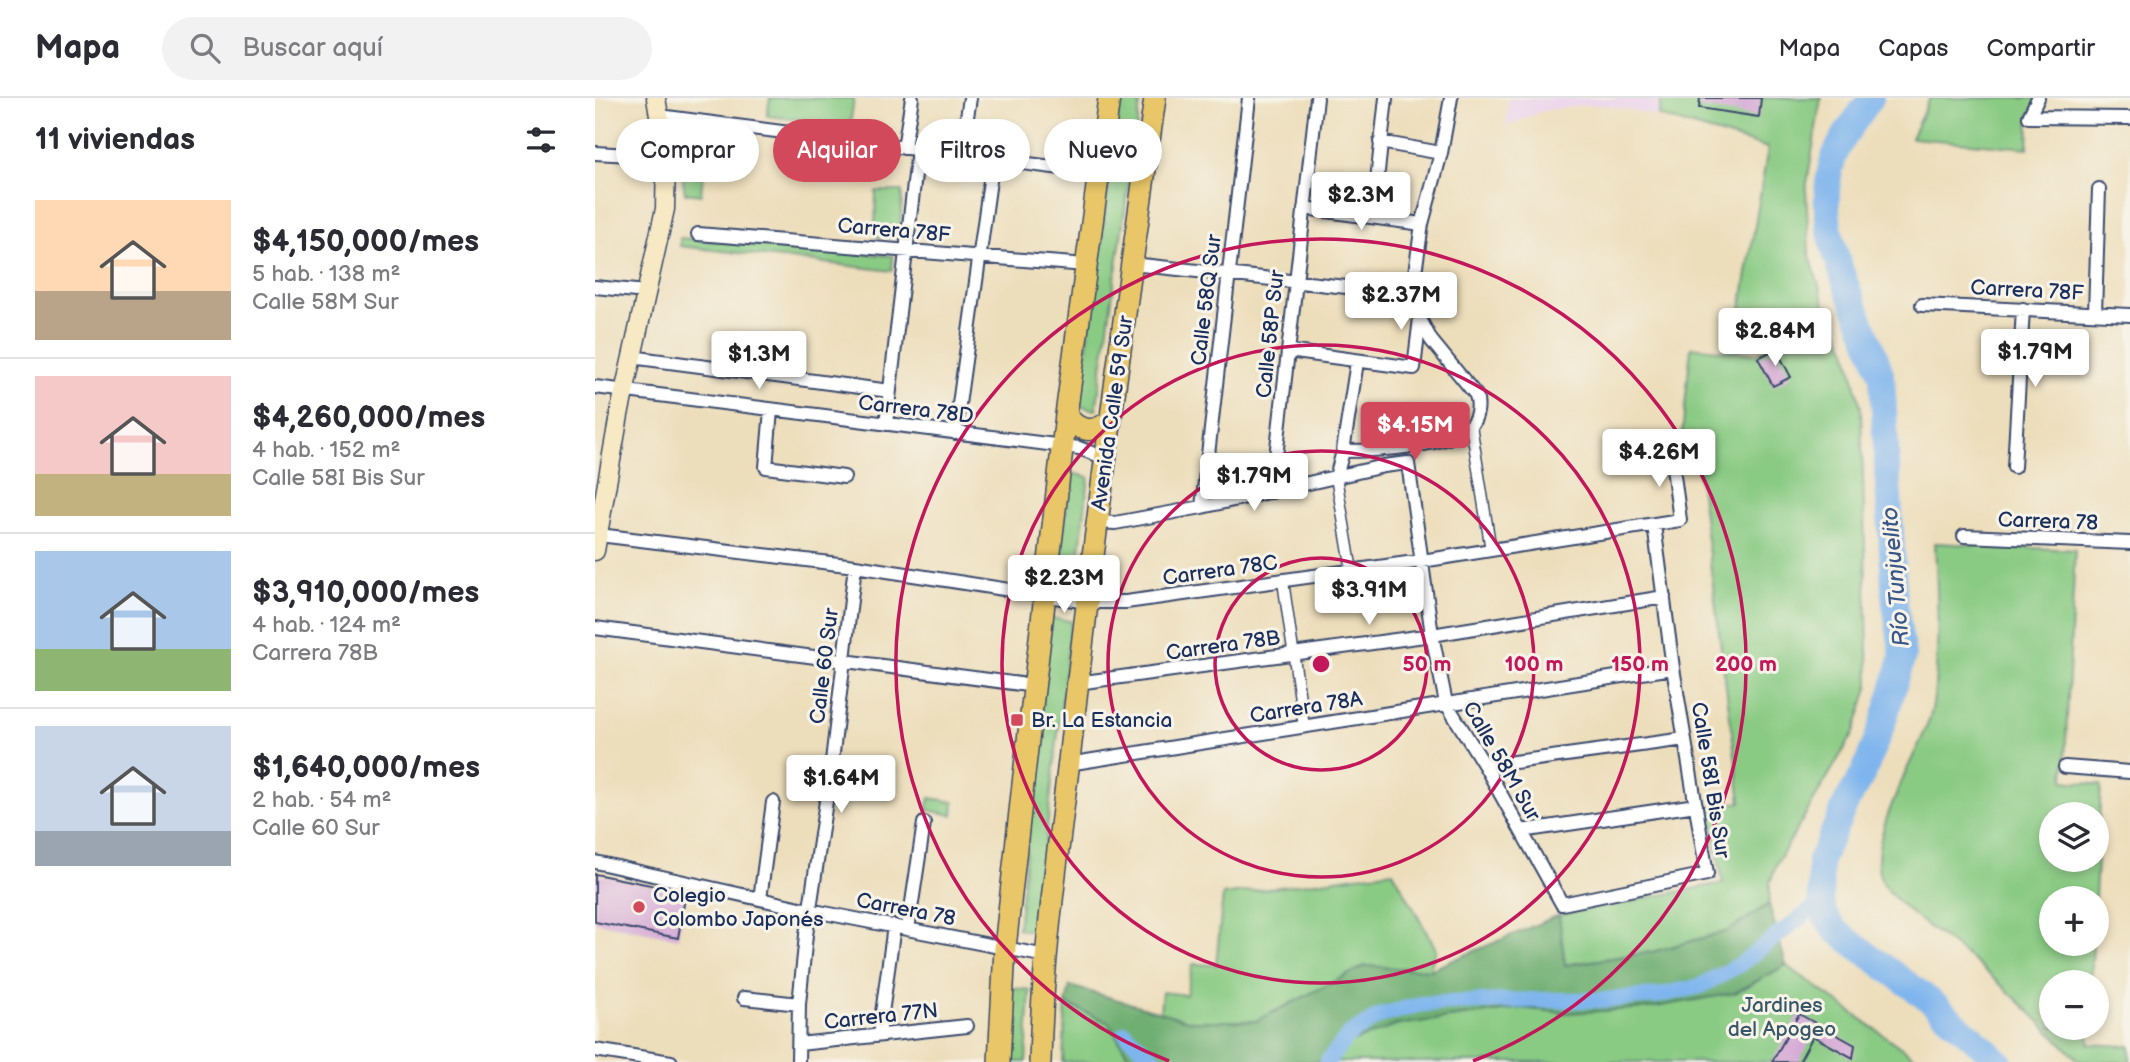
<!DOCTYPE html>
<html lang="es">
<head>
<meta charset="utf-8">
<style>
	:root { --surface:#fff; --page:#f2f2f3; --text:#2b2b33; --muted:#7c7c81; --line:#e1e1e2; --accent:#d1495b }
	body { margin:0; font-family:"Balsamiq Sans",sans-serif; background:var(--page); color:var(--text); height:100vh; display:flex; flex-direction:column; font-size:26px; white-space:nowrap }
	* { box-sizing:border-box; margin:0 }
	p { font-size:23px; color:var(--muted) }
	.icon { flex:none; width:38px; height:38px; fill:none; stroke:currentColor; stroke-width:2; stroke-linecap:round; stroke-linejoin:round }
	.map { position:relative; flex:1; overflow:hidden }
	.panel { display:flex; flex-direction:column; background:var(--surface); width:595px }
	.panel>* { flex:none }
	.top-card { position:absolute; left:21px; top:21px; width:665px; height:63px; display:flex; gap:14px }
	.fabs { position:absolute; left:1444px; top:704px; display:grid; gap:14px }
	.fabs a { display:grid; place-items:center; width:70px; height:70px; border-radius:50%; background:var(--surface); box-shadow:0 4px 10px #0003; font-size:35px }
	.price { position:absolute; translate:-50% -60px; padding:0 16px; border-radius:7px; background:#fff; color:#222; font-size:23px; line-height:46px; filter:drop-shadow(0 2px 4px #0008) }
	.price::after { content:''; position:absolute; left:50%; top:42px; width:21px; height:16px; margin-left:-10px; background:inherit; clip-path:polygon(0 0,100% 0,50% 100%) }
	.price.on { background:var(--accent); color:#fff }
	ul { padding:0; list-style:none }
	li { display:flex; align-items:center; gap:21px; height:175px; padding:0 35px }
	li+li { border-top:2px solid var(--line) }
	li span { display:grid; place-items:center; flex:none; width:196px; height:140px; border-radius:0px; color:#555 }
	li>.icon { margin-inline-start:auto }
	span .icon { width:84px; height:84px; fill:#fffc; stroke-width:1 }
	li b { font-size:30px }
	h2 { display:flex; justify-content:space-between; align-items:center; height:84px; padding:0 35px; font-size:30px }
	.chip { padding:0 24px; border-radius:32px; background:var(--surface); box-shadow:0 4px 10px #0003; font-size:24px; line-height:63px }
	.chip.on { background:var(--accent); color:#fff }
	header { display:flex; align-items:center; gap:42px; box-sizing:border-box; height:98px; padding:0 35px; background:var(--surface); border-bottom:2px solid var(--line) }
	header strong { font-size:33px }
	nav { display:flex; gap:38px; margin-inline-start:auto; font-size:24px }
	.search { width:490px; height:63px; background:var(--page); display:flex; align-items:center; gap:18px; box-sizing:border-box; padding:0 24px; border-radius:38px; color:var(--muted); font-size:26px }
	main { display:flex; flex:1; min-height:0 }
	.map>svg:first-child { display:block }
	.built { fill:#ead1ed }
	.green { fill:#8acb84; stroke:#527d71; stroke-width:2; fill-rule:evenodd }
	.forest { fill:#6faf72; stroke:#456f68; stroke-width:2 }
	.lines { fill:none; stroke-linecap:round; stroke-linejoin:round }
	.canal { stroke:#7fb5ed; stroke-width:16 }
	.river { stroke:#7fb5ed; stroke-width:26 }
	.building { fill:#d6aad6 }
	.pedestrian-casing { stroke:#3a496c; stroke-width:13 }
	.minor-casing { stroke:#3a496c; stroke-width:16 }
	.secondary-casing { stroke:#3a496c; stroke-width:21 }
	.primary-casing { stroke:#3a496c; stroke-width:24 }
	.pedestrian { stroke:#fff; stroke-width:10 }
	.minor { stroke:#fff; stroke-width:12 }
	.secondary { stroke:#f6e9c3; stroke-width:18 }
	.primary { stroke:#e9c769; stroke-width:21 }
	.ring { fill:none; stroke:#c2185b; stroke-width:3.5 }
	.poi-dot { fill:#d1495b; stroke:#f7f3e8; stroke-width:2.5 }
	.labels { text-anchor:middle; stroke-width:6; stroke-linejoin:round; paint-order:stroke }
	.street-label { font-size:21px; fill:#1b2f5e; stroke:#f7f3e8 }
	.poi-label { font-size:21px; fill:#1b2f5e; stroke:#f7f3e8; text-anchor:start }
	.park-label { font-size:21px; fill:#375668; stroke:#f7f3e8 }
	.water-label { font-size:23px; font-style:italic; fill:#395789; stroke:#f7f3e8 }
	.centre { fill:#c2185b; stroke:#f7f3e8; stroke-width:3.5 }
	.ring-label { font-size:21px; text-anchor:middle; font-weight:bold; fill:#c2185b; stroke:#f7f3e8; stroke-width:6; stroke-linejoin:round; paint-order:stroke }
</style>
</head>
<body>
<header>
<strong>Mapa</strong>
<div class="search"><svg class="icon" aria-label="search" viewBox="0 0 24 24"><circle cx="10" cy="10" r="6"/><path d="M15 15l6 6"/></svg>Buscar aquí</div>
<nav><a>Mapa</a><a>Capas</a><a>Compartir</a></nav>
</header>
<main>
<section class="panel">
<h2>11 viviendas<svg class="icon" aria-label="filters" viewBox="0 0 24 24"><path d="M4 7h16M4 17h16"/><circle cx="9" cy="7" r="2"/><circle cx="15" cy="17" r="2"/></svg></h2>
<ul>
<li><span style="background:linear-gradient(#ffd9b3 65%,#b9a48a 0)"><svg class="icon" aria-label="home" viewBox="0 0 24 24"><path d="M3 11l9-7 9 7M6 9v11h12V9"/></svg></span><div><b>$4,150,000/mes</b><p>5 hab. · 138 m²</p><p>Calle 58M Sur</p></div></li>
<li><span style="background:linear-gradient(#f6c9c9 70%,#c2b280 0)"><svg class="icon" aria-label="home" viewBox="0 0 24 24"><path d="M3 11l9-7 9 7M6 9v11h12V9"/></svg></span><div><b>$4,260,000/mes</b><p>4 hab. · 152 m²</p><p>Calle 58I Bis Sur</p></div></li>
<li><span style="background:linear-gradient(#a9c7e8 70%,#8fb573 0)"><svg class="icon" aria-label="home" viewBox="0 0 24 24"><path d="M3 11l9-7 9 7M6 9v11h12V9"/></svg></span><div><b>$3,910,000/mes</b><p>4 hab. · 124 m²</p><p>Carrera 78B</p></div></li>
<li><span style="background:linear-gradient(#c9d6e8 75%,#9aa5b1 0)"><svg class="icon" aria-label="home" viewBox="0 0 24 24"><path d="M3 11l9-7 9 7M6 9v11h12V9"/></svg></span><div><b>$1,640,000/mes</b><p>2 hab. · 54 m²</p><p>Calle 60 Sur</p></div></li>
</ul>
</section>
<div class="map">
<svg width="1535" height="964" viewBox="0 0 1535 964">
	<rect width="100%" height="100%" fill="#f7f3e8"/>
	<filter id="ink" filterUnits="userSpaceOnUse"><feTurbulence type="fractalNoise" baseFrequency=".0143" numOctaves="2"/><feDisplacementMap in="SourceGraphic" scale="14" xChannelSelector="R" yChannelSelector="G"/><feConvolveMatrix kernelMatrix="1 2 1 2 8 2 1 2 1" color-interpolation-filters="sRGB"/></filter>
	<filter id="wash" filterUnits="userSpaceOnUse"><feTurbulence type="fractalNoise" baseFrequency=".00686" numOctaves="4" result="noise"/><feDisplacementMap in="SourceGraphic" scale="28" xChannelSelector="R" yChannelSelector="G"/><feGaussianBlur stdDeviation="1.57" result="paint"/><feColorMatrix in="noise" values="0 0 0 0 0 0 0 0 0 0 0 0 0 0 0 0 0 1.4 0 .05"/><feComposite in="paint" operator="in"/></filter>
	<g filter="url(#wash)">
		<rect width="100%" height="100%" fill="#eddebb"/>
		<!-- built -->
		<path class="built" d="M913 0H1066L1064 18 1008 7H989L946 13 911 29Z"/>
		<!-- green -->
		<path class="green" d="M175 0H259L255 28 172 18Z
			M525 0H546L501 312 484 308Z
			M1066 0H1226L1211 91 1214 154 1229 205 1252 252 1266 310 1274 587 1259 634 1182 765 1175 785 1174 806 1133 833 1057 854 969 867 964 817 1128 785 1114 709 1146 704 1102 364 1084 367 1096 249 1162 256 1183 242 1184 228 1176 216 1146 211 1173 50 1064 18Z
			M1335 0H1443L1434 19 1433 50 1316 40Z
			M80 26 112 31 106 97 90 95Z
			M281 93H307L305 140 280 139Z
			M85 140 298 158 297 173 85 148Z
			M476 375 494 379 483 467 464 464Z
			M1340 445 1480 452 1469 683 1506 687 1500 800H1456V845H1498L1496 884H1456V929H1494V946L1535 948V964H1485C1450 928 1415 893 1376 861 1352 841 1303 811 1288 785 1267 750 1317 665 1331 630 1339 613 1340 592 1341 573 1344 530 1342 488 1340 445ZM1456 716H1502V761H1456Z
			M456 520 476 523 440 833 423 831Z
			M335 700 359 704 358 717 332 712Z
			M798 773 841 851 835 872 770 868 661 923H596L565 915 567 894 591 897 598 866 621 867 628 797Z
			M1191 867 1326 964H738L756 944 802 927 928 910 971 915 1140 895Z
			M415 890 435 892 431 964H413Z
			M471 906 513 924 537 964H468Z"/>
		<!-- forest -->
		<path class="forest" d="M1174 806 1191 867 1140 895 1054 910 971 915 928 910 802 927 756 944 738 964H537L513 924 471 906 475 888 596 923H661L770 868 835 872 964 817 970 867 1057 854 1133 833Z"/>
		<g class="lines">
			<!-- canal -->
			<path class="canal" d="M530 935 563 964
				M732 964 754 937 784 918 827 906 941 902H1006L1061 898 1106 888 1144 867 1226 804"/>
			<!-- river -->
			<path class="river" d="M1276 0C1264 18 1247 38 1239 59 1212 134 1267 209 1287 279L1300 505 1308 558 1288 625 1269 674 1252 703 1225 763 1226 804 1230 818 1241 833 1337 904 1405 964"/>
		</g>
		<g id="blocks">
			<!-- building -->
			<path class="building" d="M1105 0H1166L1164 19 1104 10Z
				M1181 251 1196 279 1178 288 1163 260Z
				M0 776 91 794 83 840 0 824Z
				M1204 916 1260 947 1258 960 1218 938 1204 964H1177Z"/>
		</g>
	</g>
	<g filter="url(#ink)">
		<use href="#blocks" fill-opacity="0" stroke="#3a496c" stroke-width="2"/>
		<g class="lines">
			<!-- pedestrian casing -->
			<g class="pedestrian-casing">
				<path id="pedestrian" d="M876 327 896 452
					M741 379 757 473
					M688 483 709 629"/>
			</g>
			<!-- minor casing -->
			<g class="minor-casing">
				<path id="minor" d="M1443 0 1434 19 1535 20
					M64 18 504 75
					M785 44 846 55
					M309 50 317 0
					M0 55 71 59
					M366 57 375 0
					M709 110 827 126
					M778 119 791 0
					M103 136 491 167
					M537 166 817 196
					M0 189 51 194
					M1327 207 1535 217
					M1500 215 1504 91
					M693 253 819 270 825 220 817 196 827 126 846 55 856 0
					M36 259 295 293
					M0 289 484 350 510 360
					M176 312 171 369 249 379
					M291 326 323 51
					M360 335 398 61
					M748 353C777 353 856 349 875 328 883 319 884 307 881 297L836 242 825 221
					M1419 369 1428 211
					M741 379 748 353 762 264
					M677 394 722 0
					M607 409 654 0
					M502 424 520 425 607 409 789 368 813 365 837 537 851 605 890 668 967 806 1112 776 1078 570 1059 427
					M4 437 260 468 492 504H531L827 463 1085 422 1076 355
					M1369 438 1535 445
					M0 530 440 588
					M482 585 837 537 1069 499
					M473 666 1078 570
					M890 668 1090 641
					M1470 669 1535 674
					M926 733 1101 707
					M0 764 214 812 451 858
					M165 801 178 704
					M313 831 329 725
					M149 900 204 906
					M284 937 299 828
					M204 946 372 928
					M0 952 76 964
					M203 964 204 906 211 837 237 663 260 468"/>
			</g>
			<!-- secondary casing -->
			<g class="secondary-casing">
				<path id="secondary" d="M0 453 24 317 70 111 71 59 61 0"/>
			</g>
			<!-- primary casing -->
			<g class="primary-casing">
				<path id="primary" d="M471 317C483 334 499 336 515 323
					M404 964 410 850 429 677 471 317 514 0
					M445 964C447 863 462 763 474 663 498 441 529 221 560 0"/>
			</g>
			<!-- pedestrian -->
			<use href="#pedestrian" class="pedestrian"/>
			<!-- minor -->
			<use href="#minor" class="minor"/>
			<!-- secondary -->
			<use href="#secondary" class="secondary"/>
			<!-- primary -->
			<use href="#primary" class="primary"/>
		</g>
	</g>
	<!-- distance rings -->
	<g class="ring">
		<circle cx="726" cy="566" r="106"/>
		<circle cx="726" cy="566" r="213"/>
		<circle cx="726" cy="566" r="319"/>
		<path d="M574 963A425 425 0 1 1 878 963"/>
	</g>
	<!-- markers -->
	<g class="poi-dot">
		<rect x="415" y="615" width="14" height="14" rx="3.5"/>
		<circle cx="44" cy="809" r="7"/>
	</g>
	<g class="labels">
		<!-- street labels -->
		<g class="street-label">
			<text transform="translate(299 132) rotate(5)" y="7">Carrera 78F</text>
			<text transform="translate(1432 192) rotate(3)" y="7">Carrera 78F</text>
			<text transform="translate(611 202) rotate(-83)" y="7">Calle 58Q Sur</text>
			<text transform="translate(675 236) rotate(-84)" y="7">Calle 58P Sur</text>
			<text transform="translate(321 311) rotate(7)" y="7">Carrera 78D</text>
			<text transform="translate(517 315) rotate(-82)" y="7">Avenida Calle 59 Sur</text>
			<text transform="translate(1453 423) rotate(2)" y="7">Carrera 78</text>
			<text transform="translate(625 472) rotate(-8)" y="7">Carrera 78C</text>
			<text transform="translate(628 547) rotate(-8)" y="7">Carrera 78B</text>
			<text transform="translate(229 568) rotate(-83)" y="7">Calle 60 Sur</text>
			<text transform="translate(711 609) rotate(-9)" y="7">Carrera 78A</text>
			<text transform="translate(907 663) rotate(60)" y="7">Calle 58M Sur</text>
			<text transform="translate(1116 682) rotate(81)" y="7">Calle 58I Bis Sur</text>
			<text transform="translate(311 811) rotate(11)" y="7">Carrera 78</text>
			<text transform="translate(286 918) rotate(-6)" y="7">Carrera 77N</text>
		</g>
		<!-- poi labels -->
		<g class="poi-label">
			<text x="436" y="629">Br. La Estancia</text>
			<text x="58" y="804">Colegio<tspan x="58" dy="24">Colombo Japonés</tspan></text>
		</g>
		<!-- park labels -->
		<g class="park-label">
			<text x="1187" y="914">Jardines<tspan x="1187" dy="24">del Apogeo</tspan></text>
		</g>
		<!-- water labels -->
		<g class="water-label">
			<text transform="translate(1300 479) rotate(-95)" y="8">Río Tunjuelito</text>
		</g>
	</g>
	<circle cx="726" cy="566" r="10" class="centre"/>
	<g class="ring-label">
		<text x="832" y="573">50 m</text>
		<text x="939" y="573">100 m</text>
		<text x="1045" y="573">150 m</text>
		<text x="1151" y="573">200 m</text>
	</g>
</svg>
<div class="fabs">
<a><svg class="icon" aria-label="layers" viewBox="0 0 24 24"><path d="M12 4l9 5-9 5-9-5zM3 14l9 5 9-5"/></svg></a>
<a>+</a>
<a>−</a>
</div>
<b class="price" style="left:766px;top:134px">$2.3M</b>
<b class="price" style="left:806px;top:234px">$2.37M</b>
<b class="price" style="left:1180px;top:270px">$2.84M</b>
<b class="price" style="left:1440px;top:291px">$1.79M</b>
<b class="price" style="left:164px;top:293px">$1.3M</b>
<b class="price on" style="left:820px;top:364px">$4.15M</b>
<b class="price" style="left:1064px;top:391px">$4.26M</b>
<b class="price" style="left:659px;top:415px">$1.79M</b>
<b class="price" style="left:469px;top:517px">$2.23M</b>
<b class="price" style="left:774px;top:529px">$3.91M</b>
<b class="price" style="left:246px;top:717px">$1.64M</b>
<div class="top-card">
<a class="chip">Comprar</a>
<a class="chip on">Alquilar</a>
<a class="chip">Filtros</a>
<a class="chip">Nuevo</a>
</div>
</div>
</main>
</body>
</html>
